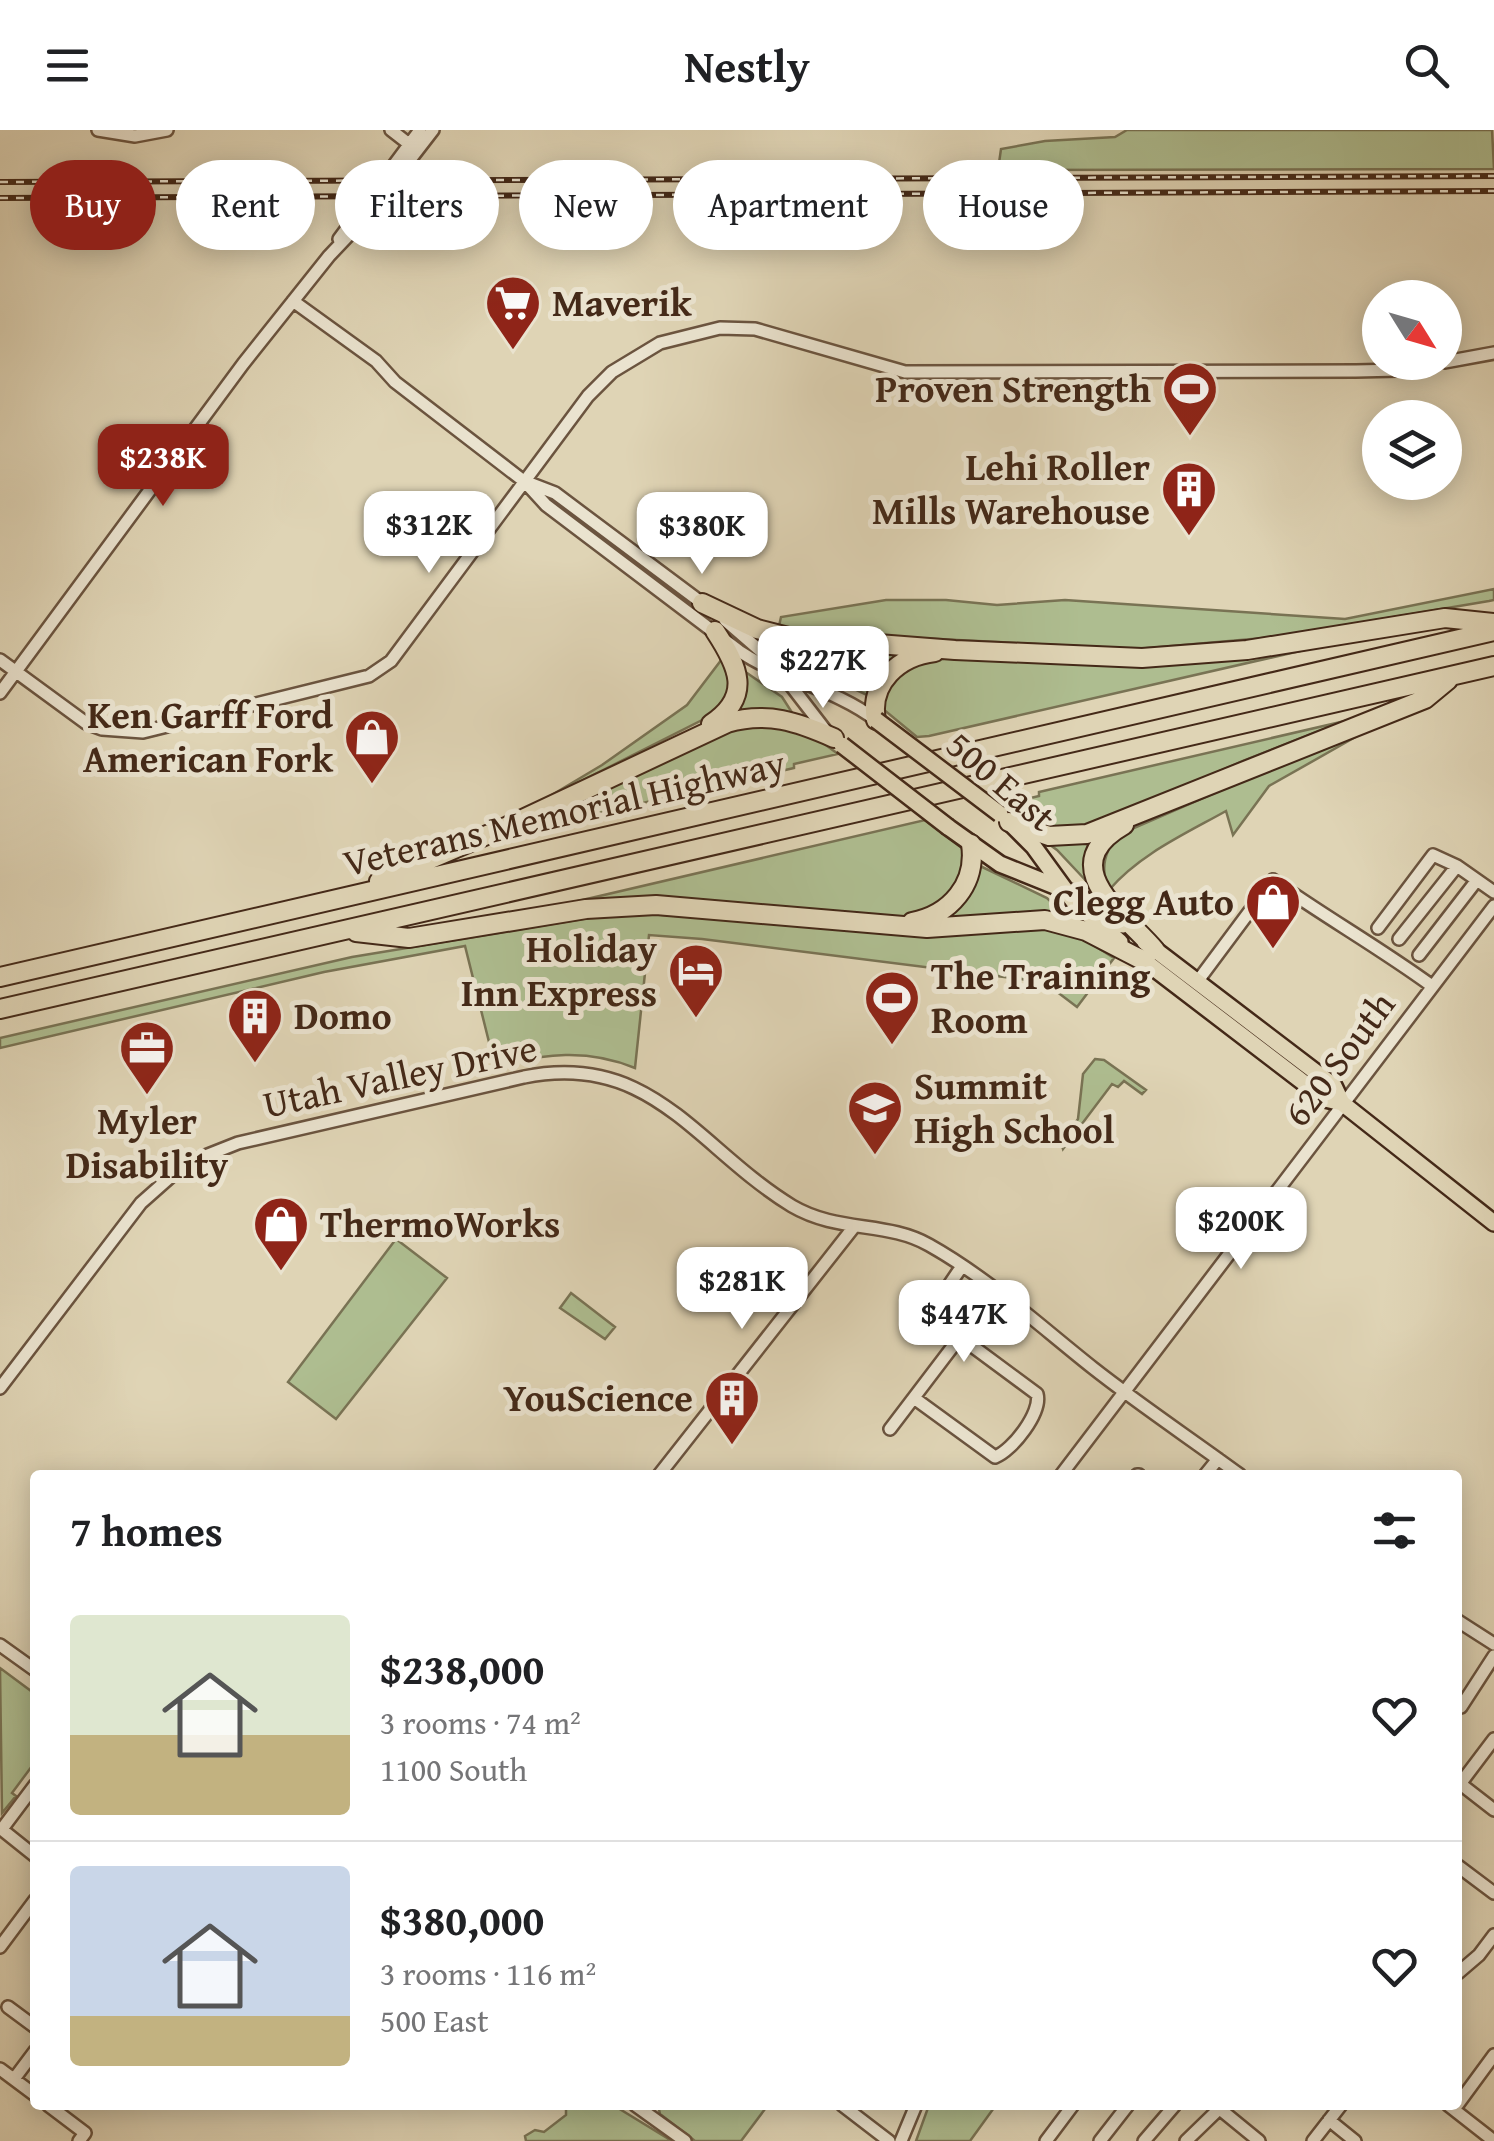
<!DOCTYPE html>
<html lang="en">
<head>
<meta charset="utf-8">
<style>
	:root { --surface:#fff; --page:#f2f2f2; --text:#202124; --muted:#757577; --line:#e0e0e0; --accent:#8f2418 }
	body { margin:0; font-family:"Gentium Book Plus",serif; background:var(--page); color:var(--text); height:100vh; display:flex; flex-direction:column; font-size:38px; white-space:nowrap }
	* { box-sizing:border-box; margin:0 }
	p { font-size:32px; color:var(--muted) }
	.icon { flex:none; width:55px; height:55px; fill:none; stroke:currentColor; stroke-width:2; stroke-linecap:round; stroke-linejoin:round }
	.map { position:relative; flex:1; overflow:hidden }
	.sheet { position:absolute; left:30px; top:1340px; width:1432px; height:640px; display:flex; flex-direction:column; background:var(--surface); border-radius:10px; box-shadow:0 5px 25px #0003 }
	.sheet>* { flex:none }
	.banner { position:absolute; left:30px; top:30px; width:1435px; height:90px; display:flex; gap:20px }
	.needle { width:65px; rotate:127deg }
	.tools { position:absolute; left:1362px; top:150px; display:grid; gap:20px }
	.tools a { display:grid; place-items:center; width:100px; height:100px; border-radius:50%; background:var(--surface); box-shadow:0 5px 25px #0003; font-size:50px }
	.price { position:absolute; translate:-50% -85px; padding:0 22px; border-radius:20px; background:#fff; color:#222; font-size:32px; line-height:65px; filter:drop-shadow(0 2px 5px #0008) }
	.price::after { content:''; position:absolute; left:50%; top:60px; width:30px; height:22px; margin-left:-15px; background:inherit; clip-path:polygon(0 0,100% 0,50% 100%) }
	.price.on { background:var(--accent); color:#fff }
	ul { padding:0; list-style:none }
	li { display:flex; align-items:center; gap:30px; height:250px; padding:0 40px }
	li+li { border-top:2px solid var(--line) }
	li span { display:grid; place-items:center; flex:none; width:280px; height:200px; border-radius:10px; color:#555 }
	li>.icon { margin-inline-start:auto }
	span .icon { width:120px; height:120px; fill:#fffc; stroke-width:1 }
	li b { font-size:42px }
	h2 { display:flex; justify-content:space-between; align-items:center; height:120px; padding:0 40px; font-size:42px }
	.pill { padding:0 35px; border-radius:45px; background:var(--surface); box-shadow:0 5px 25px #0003; font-size:35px; line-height:90px }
	.pill.on { background:var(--accent); color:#fff }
	header { display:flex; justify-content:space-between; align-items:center; height:130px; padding:0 40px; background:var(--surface); font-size:45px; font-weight:700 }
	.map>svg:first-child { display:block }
	.green { fill:#aebd90; stroke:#797354; stroke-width:2.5 }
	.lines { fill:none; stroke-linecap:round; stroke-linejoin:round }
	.minor-casing { stroke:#6b543f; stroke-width:16 }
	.major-casing { stroke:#442918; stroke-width:20 }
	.highway-casing { stroke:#442918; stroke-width:22 }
	.minor { stroke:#eae3cf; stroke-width:11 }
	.major { stroke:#dfd4b5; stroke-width:15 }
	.highway { stroke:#dfd4b5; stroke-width:18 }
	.rail-casing { stroke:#442918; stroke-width:6 }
	.rail { stroke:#eae3cf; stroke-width:2.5; stroke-dasharray:8; stroke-linecap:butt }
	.major-bridge-casing { stroke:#442918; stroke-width:20; stroke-linecap:butt }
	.major-bridge { stroke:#dfd4b5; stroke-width:15 }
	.labels { text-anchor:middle; stroke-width:10; stroke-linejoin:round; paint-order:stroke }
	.poi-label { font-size:38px; font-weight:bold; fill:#442918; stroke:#eae3cf; text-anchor:end }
	.street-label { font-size:38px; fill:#442918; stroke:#eae3cf }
</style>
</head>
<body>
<header><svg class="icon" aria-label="menu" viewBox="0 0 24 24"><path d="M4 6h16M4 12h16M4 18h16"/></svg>Nestly<svg class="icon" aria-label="search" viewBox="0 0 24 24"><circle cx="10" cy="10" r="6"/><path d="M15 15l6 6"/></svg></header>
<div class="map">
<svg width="1494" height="2011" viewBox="0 0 1494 2011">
	<rect width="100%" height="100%" fill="#dfd4b5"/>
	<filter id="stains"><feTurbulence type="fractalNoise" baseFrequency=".002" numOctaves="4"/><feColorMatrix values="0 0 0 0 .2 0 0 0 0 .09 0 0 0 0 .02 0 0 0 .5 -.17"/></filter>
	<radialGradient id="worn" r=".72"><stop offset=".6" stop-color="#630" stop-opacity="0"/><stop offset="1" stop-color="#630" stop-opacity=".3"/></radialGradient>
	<!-- green -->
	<path class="green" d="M1127 0H1492L1494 39 998 40 1001 19 1045 11 1115 7Z
		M1494 459V470L1489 471 1275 507 1137 519 817 503 779 496 781 487 886 470H946L997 475 1065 470 1345 489Z
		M778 513 914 518 869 566 797 532Z
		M1313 518 929 606 917 607 883 579 888 552 928 525Z
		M722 529 727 545H731L727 568 714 584 540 672 602 635 687 575Z
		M747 543 782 567 793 584 731 585 742 544Z
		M764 590 815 607 838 624 794 634V638L504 705 694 612Z
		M1345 591 1243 631 1092 696 1061 702 1030 692 1005 674 1039 666V662Z
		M1358 601 1359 605 1269 656 1233 705 1226 681C1185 704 1140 724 1109 760 1100 739 1104 720 1120 704Z
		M925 690 962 718 964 734 952 765 918 787 531 782Z
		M1100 705 1090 755 1057 720 1046 712Z
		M978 735 1047 768 1068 788 934 791Z
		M650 784 758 792 1039 798 1082 808 1114 828 1077 877 1044 852 702 809 649 805 635 938C587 918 544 924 495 936L465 816 324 842 0 918V908L352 827 601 786Z
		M1095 929 1104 930 1146 960 1142 964 1124 951 1118 957 1112 954 1063 1019 1061 1012 1078 989 1083 944Z
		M396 1109 447 1148 336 1289 288 1252Z
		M571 1163 615 1197 605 1209 560 1178Z
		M0 1538 35 1564V1632L12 1663 16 1666 2 1683Z
		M566 1975H613L672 2011H526L525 2006 535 2000 544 2002 566 1985Z
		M658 1975H768L741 2011H695L660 1984Z
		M929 1975H996L970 2011H916Z"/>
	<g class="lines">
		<!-- minor casing -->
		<g class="minor-casing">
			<path id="minor" d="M98 0 135 6 167 0
				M391 0 409 14
				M339 109 420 0
				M293 171 376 231 395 252 525 352 546 375 739 521C782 550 834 558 876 590
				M1445 232 1494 223
				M529 353 555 363 706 476
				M725 490 772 531 826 601
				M0 530 86 593 102 599 143 602 369 546 391 531 588 266 612 242 660 213 720 198 755 199 905 242 1356 241 1399 240 1440 232
				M0 563 243 234 329 126 365 88 433 0
				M1378 798 1433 725 1457 736 1494 762
				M1399 809 1457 736
				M1419 825 1477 750
				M1197 852 1273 750C1325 787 1380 818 1432 856
				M0 1258 141 1073 185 1034 238 1013 524 947C652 921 697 1018 792 1076 838 1103 887 1091 929 1115 988 1148 1040 1196 1093 1238 1140 1275 1191 1309 1240 1345
				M914 1268 995 1327C1013 1320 1042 1282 1037 1264L960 1207 936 1184 935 1176 962 1136
				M890 1299 960 1207
				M659 1345 853 1098
				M1061 1345 1494 776
				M1137 1345H1139
				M1205 1345 1218 1329
				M1458 1491 1494 1514
				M0 1515 35 1540
				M1458 1575 1461 1577 1494 1526
				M1458 1652 1494 1680
				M1460 1654 1494 1609
				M0 1698 35 1726
				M2 1699 35 1655
				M1458 1736 1494 1763
				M0 1817 35 1770
				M1458 1843 1479 1825 1494 1805
				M8 1877 35 1897
				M0 1939 35 1965
				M14 1949 35 1921
				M1458 1974 1494 1925
				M48 1975 85 2003 79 2011
				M635 1975 685 2011
				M842 1975 889 2011
				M1215 1975 1259 2011
				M1448 1975 1494 2011
				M1329 1990 1355 2011
				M901 2011 916 1975
				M1046 2011 1073 1975
				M1100 2011 1128 1975
				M1144 2011 1175 1975
				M1186 2011 1219 1979
				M1313 2011 1341 1975"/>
		</g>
		<!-- major casing -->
		<g class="major-casing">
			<path id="major" d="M1011 694 1034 717 1074 772 1120 812
				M948 697 1000 734 1077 765 1123 795
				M1145 812 1334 956 1342 973
				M1138 826 1325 969 1342 973 1494 1093"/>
		</g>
		<!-- highway casing -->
		<g class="highway-casing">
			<path id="highway" d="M702 473 757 499 788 507 955 520 1142 528 1247 520 1445 488 1494 493
				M876 590C869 553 899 526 935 522
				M711 594C753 566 738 536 715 501
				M1009 692 1049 706 1087 704 1425 569 1448 550
				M1124 695C1051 737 1126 785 1155 820
				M379 751 508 696 727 593C767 581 798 592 834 608
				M912 792C950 785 977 754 971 714
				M356 802 409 808 586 779 656 775 927 798 1045 790 1086 801 1146 832
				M0 847 1494 501
				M0 879 1494 536"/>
		</g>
		<!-- minor -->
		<use href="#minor" class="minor"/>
		<!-- major -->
		<use href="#major" class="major"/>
		<!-- highway -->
		<use href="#highway" class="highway"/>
		<!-- rail casing -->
		<g class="rail-casing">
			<path id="rail" d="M0 52 1494 46
				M0 68 1494 61"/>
		</g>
		<!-- rail -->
		<use href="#rail" class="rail"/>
		<!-- major-bridge casing -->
		<g class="major-bridge-casing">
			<path id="major-bridge" d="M876 590 1000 684
				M842 615 948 697"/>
		</g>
		<!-- major-bridge -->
		<use href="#major-bridge" class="major-bridge"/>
	</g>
	<!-- icons -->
	<defs>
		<g id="supermarket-pin" transform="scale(2.875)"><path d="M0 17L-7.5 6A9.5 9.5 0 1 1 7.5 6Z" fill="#8f2418" stroke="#eae3cf"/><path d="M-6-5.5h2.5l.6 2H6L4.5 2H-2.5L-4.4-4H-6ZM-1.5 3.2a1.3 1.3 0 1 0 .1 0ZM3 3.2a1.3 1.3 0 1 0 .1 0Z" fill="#fff"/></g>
		<g id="stadium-pin" transform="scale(2.875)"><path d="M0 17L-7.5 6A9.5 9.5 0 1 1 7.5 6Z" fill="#8f2418" stroke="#eae3cf"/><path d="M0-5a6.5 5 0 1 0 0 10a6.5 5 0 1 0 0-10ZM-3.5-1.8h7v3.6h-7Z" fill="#fff"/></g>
		<g id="building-pin" transform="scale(2.875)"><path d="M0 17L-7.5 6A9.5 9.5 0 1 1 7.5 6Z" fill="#8f2418" stroke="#eae3cf"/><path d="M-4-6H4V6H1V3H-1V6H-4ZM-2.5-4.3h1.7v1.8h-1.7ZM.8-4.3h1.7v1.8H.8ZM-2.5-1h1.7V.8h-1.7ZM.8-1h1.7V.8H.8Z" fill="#fff"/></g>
		<g id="shop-pin" transform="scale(2.875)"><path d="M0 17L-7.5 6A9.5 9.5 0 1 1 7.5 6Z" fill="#8f2418" stroke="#eae3cf"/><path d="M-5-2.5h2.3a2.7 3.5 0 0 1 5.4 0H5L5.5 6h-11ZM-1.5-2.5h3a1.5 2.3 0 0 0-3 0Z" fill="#fff"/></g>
		<g id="hotel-pin" transform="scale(2.875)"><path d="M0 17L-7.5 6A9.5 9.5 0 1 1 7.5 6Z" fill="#8f2418" stroke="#eae3cf"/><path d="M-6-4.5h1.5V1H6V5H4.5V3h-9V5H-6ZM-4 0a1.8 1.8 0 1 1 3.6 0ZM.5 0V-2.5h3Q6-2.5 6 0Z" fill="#fff"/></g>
		<g id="office-pin" transform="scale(2.875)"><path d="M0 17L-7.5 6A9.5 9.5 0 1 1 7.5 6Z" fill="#8f2418" stroke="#eae3cf"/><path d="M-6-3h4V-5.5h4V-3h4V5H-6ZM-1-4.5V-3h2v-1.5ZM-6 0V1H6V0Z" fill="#fff"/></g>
		<g id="school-pin" transform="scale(2.875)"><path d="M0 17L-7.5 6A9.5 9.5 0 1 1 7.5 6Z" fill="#8f2418" stroke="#eae3cf"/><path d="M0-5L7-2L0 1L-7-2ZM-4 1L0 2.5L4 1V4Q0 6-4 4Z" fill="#fff"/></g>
	</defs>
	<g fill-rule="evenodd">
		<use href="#supermarket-pin" x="513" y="173"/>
		<use href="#stadium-pin" x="1190" y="259"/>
		<use href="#building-pin" x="1189" y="359"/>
		<use href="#shop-pin" x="372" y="607"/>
		<use href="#shop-pin" x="1273" y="772"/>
		<use href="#hotel-pin" x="696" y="841"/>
		<use href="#stadium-pin" x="892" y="868"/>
		<use href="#building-pin" x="255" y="886"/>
		<use href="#office-pin" x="147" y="918"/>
		<use href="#school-pin" x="875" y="978"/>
		<use href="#shop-pin" x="281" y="1094"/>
		<use href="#building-pin" x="732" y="1268"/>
	</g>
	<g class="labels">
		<!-- poi labels -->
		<g class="poi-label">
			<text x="552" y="186" text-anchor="start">Maverik</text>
			<text x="1151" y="272">Proven Strength</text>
			<text x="1150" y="350">Lehi Roller<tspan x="1150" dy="44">Mills Warehouse</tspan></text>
			<text x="333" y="598">Ken Garff Ford<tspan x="333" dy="44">American Fork</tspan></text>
			<text x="1234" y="785">Clegg Auto</text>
			<text x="657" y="832">Holiday<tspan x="657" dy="44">Inn Express</tspan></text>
			<text x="931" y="859" text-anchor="start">The Training<tspan x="931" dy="44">Room</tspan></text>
			<text x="294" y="899" text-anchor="start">Domo</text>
			<text x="914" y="969" text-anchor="start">Summit<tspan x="914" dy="44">High School</tspan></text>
			<text x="147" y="1004" text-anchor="middle">Myler<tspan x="147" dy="44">Disability</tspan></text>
			<text x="320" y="1107" text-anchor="start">ThermoWorks</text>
			<text x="693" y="1281">YouScience</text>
		</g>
		<!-- street labels -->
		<g class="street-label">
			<text transform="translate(1001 651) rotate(41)" y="13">500 East</text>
			<text transform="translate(564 683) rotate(-13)" y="13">Veterans Memorial Highway</text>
			<text transform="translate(1339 929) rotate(-53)" y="13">620 South</text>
			<text transform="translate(400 946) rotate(-12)" y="13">Utah Valley Drive</text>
		</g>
	</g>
	<rect width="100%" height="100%" filter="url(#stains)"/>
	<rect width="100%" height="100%" fill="url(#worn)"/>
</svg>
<div class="tools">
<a><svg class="needle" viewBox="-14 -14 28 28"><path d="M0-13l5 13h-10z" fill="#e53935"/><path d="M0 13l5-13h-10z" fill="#757577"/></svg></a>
<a><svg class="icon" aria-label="layers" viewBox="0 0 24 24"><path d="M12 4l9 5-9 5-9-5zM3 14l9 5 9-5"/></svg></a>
</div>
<b class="price on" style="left:163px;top:379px">$238K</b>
<b class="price" style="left:429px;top:446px">$312K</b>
<b class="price" style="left:702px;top:447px">$380K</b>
<b class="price" style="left:823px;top:581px">$227K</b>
<b class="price" style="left:1241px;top:1142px">$200K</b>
<b class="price" style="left:742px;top:1202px">$281K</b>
<b class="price" style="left:964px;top:1235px">$447K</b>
<div class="banner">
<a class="pill on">Buy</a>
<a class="pill">Rent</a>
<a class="pill">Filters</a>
<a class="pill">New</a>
<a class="pill">Apartment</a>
<a class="pill">House</a>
</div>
<section class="sheet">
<h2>7 homes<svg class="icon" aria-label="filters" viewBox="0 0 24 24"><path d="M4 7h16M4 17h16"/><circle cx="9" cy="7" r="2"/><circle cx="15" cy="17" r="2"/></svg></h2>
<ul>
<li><span style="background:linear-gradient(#dfe7d0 60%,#c2b280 0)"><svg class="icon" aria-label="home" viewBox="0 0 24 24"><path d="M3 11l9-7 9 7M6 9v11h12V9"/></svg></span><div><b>$238,000</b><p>3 rooms · 74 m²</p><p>1100 South</p></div><svg class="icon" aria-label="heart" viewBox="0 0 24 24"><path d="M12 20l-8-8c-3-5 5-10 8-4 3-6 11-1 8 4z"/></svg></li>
<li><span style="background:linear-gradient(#c9d6e8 75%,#c2b280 0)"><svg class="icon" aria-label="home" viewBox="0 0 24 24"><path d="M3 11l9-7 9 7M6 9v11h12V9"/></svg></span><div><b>$380,000</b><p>3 rooms · 116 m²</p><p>500 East</p></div><svg class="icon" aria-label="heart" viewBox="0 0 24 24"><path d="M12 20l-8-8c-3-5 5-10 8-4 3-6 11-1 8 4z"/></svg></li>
</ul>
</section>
</div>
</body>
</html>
